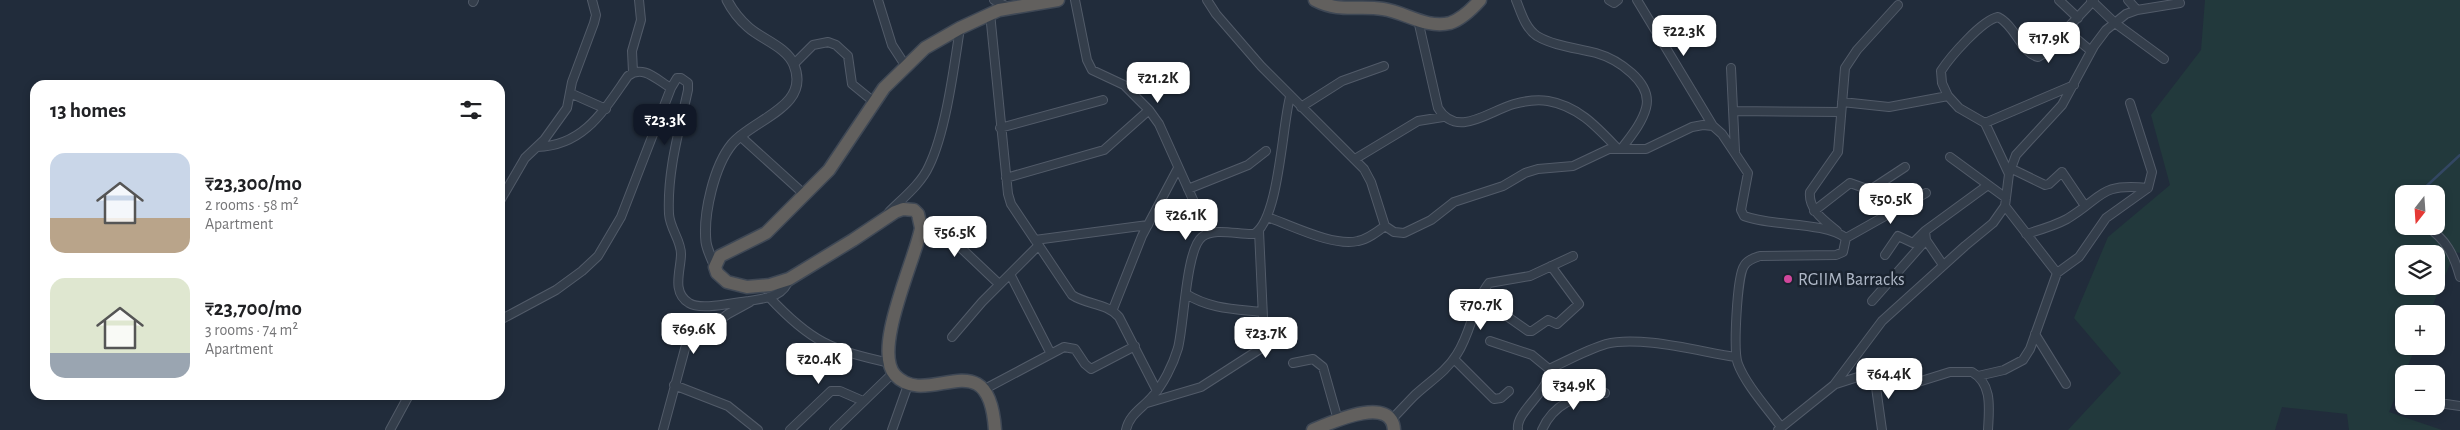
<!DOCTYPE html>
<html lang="en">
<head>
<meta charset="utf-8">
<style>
	:root { --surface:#fff; --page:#f6f6f6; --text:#202124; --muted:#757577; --accent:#111827 }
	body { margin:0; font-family:"Alegreya Sans",sans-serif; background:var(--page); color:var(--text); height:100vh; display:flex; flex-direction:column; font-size:19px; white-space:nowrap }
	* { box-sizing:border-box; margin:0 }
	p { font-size:16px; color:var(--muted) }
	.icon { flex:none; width:28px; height:28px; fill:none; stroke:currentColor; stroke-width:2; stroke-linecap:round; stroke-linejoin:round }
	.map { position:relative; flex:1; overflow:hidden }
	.panel { position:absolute; left:30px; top:80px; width:475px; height:320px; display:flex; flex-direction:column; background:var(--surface); border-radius:15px; box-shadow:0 2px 8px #0003 }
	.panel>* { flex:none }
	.needle { width:32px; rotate:197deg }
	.buttons { position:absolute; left:2395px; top:185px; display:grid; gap:10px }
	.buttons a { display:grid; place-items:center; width:50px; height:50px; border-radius:10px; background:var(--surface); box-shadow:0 2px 8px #0003; font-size:25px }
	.price { position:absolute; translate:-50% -42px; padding:0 11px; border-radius:10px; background:#fff; color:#222; font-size:16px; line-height:32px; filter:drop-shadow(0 1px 2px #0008) }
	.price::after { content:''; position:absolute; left:50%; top:30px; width:15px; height:11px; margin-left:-8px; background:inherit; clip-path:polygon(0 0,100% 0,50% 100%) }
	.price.active { background:var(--accent); color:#fff }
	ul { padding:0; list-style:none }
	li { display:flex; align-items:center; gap:15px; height:125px; padding:0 20px }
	li span { display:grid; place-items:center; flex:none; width:140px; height:100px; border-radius:15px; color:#555 }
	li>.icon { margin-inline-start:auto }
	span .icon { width:60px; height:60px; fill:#fffc; stroke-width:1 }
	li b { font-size:21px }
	h2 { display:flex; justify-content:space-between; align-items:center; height:60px; padding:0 20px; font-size:21px }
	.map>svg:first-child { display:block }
	.green { fill:#22393c; fill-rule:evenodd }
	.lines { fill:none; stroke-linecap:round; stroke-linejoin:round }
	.stream { stroke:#334763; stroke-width:2.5 }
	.minor-casing { stroke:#525b69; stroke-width:10 }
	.tertiary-casing { stroke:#525b69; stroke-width:11 }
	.trunk-casing { stroke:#3f4855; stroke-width:15 }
	.minor { stroke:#343e4b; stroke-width:8 }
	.tertiary { stroke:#343e4b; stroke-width:9 }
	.trunk { stroke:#62605e; stroke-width:12 }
	.hotel-dot { fill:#d1479c; stroke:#1a232f; stroke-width:2 }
	.labels { text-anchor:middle; stroke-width:5; stroke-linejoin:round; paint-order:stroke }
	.poi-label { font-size:18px; fill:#afb8c7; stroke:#1a232f; text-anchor:start }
</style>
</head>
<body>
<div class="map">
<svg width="2460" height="430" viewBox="0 0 2460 430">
	<rect width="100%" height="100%" fill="#212c3b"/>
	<!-- green -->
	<path class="green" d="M2205 0H2460V253L2455 252 2429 314H2404V346H2416L2389 412 2442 430H2349L2347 414 2282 407 2275 430H2068L2121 373 2074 318 2108 237 2170 185 2151 115 2201 50ZM2404 194H2436V226H2404ZM2404 254H2436V286H2404Z"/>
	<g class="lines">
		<!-- stream -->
		<path class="stream" d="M2418 194 2460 155"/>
		<!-- minor casing -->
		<g class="minor-casing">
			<path id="minor" d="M878 0 892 45 905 65
				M994 0 1008 7
				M1075 0 1087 60 1092 70 1124 85 1149 110 1159 124 1208 233
				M1207 0 1216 14 1261 66 1364 169 1371 182 1385 226 1394 232 1404 233 1431 220 1454 202 1503 186 1525 173 1538 169 1573 166 1609 149H1646L1692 127 1703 125 1713 126 1722 134 1748 173 1741 210 1744 216C1772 227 1823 221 1846 238L1843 252 1836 255 1760 256C1754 258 1747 260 1744 266 1737 276 1733 352 1738 364 1746 385 1768 409 1781 427
				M1516 0C1521 12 1525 28 1537 36 1554 46 1577 48 1596 53 1617 59 1653 82 1646 108 1642 123 1631 136 1622 148
				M1609 0 1614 3 1618 0
				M1637 0 1713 126
				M2059 0 2078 18
				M2091 0 2115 23 2164 59
				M2128 0 2137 10
				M473 2 474 0
				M990 13 1008 194 1011 204 1072 295C1087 305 1107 303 1119 317L1157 391
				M1418 20 1438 108C1457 139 1489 111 1514 104 1525 101 1537 99 1548 101 1578 106 1597 127 1617 148
				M2066 30 2091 51
				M794 64 813 45 828 42 836 45 848 56 852 84 874 102
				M1731 68 1735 151
				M633 72 632 51 641 20 639 0
				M570 93 606 109
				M1842 102 1889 107 1948 96
				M1301 107 1342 81 1384 66
				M1733 111 1841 112
				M1985 123 2074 85
				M1000 128 1103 100
				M740 136 805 195
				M537 147C584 146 604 110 628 76 643 64 657 80 671 88
				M1950 157 2006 198
				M1355 159 1418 121 1443 117
				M2010 168 2045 185 2049 184 2062 172 2085 206
				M2009 174 1985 123 1959 108 1948 96 1942 83 1941 71C1950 57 1982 20 1998 17 2015 25 2022 54 2038 57L2043 54 2094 0
				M1006 178 1104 150 1149 110
				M1188 189 1248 165 1266 151
				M500 201 525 158 544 140 567 108 572 82 594 23 596 15 592 0
				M2005 206 2057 273
				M1814 211 1850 183 1870 190 1905 167
				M889 212C903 198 921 184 929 166 946 131 954 67 960 28
				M1267 217C1291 225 1333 247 1358 241 1368 239 1377 232 1385 226
				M921 221 960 247 999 284
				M2426 226C2446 239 2454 255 2460 277
				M1837 231C1825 221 1808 210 1810 192L1838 152 1845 68 1857 50 1898 5
				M2026 234C2040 230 2054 226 2067 219 2104 197 2098 183 2148 188
				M1846 238 1926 193
				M1035 240 1148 225
				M1885 255 1898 236 1913 243 1925 231
				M1943 265 1926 240 1925 231 1988 185
				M1010 274 1051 354
				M1186 294C1210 309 1235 309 1262 312
				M769 297C811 342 831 350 890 363
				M1481 298 1528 331H1532L1548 320 1557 324 1579 304 1551 266
				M1872 301 1926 240
				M1113 309 1142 236 1178 168
				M500 320 556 290 582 271 598 256 621 217 671 88 677 78H681L688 83V90C679 131 667 172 669 214 670 229 681 240 681 254 681 270 671 292 689 303 701 311 735 302 749 301 766 298 784 297 789 279
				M2035 334 2066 384
				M952 337 982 302 1038 246
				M1490 341 1532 355 1549 369C1551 391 1515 411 1518 430
				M1454 359 1494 399 1501 398 1509 391
				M1293 363 1313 359 1323 367 1338 420
				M1549 369C1567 361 1586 350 1606 344 1640 335 1701 352 1736 357
				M1874 373 1882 430
				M1978 376 2004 370 2023 360 2030 349 2057 273 2079 257 2106 218 2148 188 2152 172 2130 103
				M1836 384 1867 374 1878 373 1918 382 1950 372H1972C1993 384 1989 409 1988 430
				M674 385 728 406 758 430
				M983 390 1064 347 1075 349 1085 364 1091 369 1135 346
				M1147 403 1201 387 1260 349 1264 339 1259 231
				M2446 404 2460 406
				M1391 420C1399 412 1407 403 1415 395 1430 381 1446 372 1457 354 1471 333 1474 302 1489 283L1530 276 1573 256
				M390 430 409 395
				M663 430 686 345 728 314 750 302
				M790 430 831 391H840L863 401
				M834 430 893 373
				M892 430 908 385
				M1126 430C1129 415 1141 409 1151 398 1163 385 1173 365 1178 348 1184 325 1186 249 1202 237 1214 227 1239 235 1254 234 1279 220 1282 126 1290 97
				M1542 430C1553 404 1578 394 1605 393
				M1778 430 1834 385 1882 321 1965 246 1993 223 2005 206 2009 174 2016 155 2062 105 2094 46 2106 30 2126 14 2137 10 2180 3"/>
		</g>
		<!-- tertiary casing -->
		<g class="tertiary-casing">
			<path id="tertiary" d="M715 267C712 259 707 250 706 242 703 214 714 166 732 144 753 119 811 107 794 65 787 47 761 39 748 27 739 19 732 10 727 0"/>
		</g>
		<!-- trunk casing -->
		<g class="trunk-casing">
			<path id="trunk" d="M1315 0C1340 13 1357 5 1383 9 1405 12 1426 29 1450 23 1462 19 1472 9 1480 0
				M995 430C989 337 928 411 895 375 872 349 916 258 921 228L918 214 914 210 903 209 895 212 853 240 789 279 770 285 747 287 727 282 717 273 715 267 720 256 766 233 829 170 884 88 925 48 960 28 999 10 1058 0
				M1313 430C1330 423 1392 394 1394 430"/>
		</g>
		<!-- minor -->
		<use href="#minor" class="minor"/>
		<!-- tertiary -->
		<use href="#tertiary" class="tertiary"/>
		<!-- trunk -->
		<use href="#trunk" class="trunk"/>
	</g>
	<!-- markers -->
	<circle class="hotel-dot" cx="1788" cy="279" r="5"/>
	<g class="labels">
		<!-- poi labels -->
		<g class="poi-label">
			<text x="1798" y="285">RGIIM Barracks</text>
		</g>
	</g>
</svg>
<div class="buttons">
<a><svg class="needle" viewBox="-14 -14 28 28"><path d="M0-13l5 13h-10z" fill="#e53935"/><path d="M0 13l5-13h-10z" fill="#757577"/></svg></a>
<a><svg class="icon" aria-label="layers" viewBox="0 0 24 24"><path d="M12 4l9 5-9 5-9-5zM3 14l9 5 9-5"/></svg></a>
<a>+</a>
<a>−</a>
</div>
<b class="price" style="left:1684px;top:57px">₹22.3K</b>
<b class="price" style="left:2049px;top:64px">₹17.9K</b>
<b class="price" style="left:1158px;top:104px">₹21.2K</b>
<b class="price active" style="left:665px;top:146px">₹23.3K</b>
<b class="price" style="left:1891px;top:225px">₹50.5K</b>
<b class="price" style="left:1186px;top:241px">₹26.1K</b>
<b class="price" style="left:955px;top:258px">₹56.5K</b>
<b class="price" style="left:1481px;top:331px">₹70.7K</b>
<b class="price" style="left:694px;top:355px">₹69.6K</b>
<b class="price" style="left:1266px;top:359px">₹23.7K</b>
<b class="price" style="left:819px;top:385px">₹20.4K</b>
<b class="price" style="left:1889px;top:400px">₹64.4K</b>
<b class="price" style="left:1574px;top:411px">₹34.9K</b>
<section class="panel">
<h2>13 homes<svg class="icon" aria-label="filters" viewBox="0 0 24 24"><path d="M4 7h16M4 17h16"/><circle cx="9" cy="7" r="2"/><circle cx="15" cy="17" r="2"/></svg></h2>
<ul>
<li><span style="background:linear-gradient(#c9d6e8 65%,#b9a48a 0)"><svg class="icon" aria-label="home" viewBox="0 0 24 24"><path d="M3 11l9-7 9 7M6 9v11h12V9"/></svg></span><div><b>₹23,300/mo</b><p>2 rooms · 58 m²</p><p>Apartment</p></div></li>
<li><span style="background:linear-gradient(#dfe7d0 75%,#9aa5b1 0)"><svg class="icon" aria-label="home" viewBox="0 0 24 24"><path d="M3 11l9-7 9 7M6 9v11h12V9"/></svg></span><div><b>₹23,700/mo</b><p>3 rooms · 74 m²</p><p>Apartment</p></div></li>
</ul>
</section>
</div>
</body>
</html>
